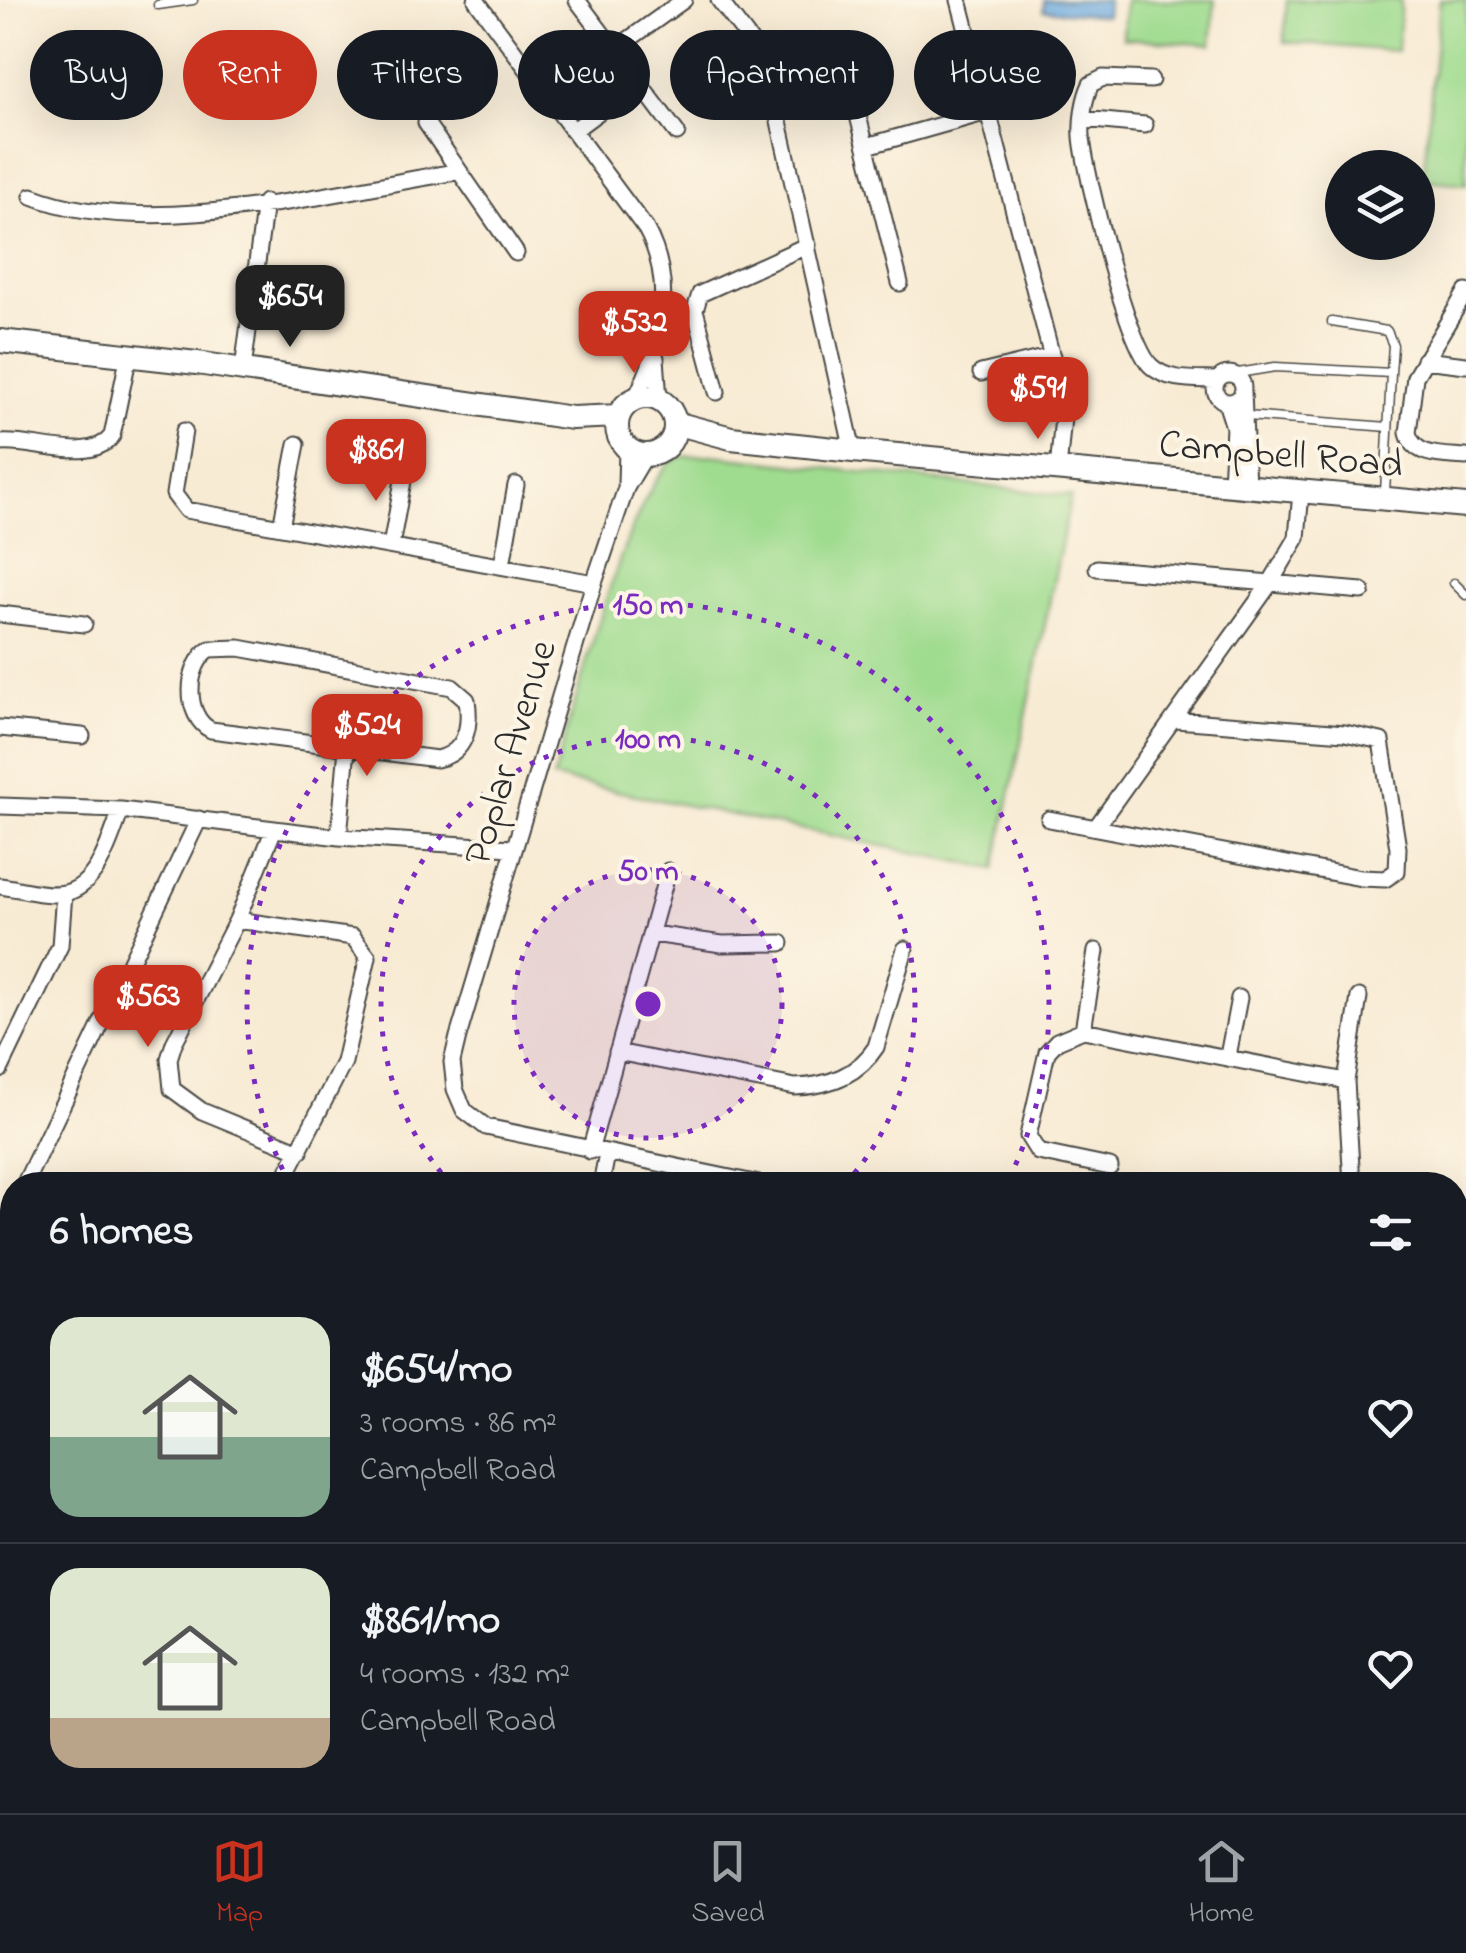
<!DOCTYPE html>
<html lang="en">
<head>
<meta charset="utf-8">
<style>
	:root { --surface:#171b24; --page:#20242c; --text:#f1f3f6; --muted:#9ea1a6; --line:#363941; --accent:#c8321e }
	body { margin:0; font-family:"Indie Flower",sans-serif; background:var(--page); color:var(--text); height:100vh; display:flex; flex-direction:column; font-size:38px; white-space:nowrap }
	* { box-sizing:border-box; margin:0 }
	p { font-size:32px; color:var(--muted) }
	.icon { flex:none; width:55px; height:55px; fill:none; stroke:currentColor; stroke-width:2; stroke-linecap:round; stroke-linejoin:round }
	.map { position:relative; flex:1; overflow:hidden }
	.sheet { position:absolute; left:0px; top:1172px; width:1468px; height:642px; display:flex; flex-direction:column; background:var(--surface); border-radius:40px 40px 0 0; box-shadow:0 10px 40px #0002 }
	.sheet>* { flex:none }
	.top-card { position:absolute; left:30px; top:30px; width:1408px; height:90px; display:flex; gap:20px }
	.buttons { position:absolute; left:1325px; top:150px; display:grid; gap:20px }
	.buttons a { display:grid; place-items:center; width:110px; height:110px; border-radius:50%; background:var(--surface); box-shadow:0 10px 40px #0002; font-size:50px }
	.price { position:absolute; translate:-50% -85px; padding:0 22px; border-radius:20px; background:var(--accent); color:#fff; font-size:32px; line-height:65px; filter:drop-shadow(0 2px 5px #0008) }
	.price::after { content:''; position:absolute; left:50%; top:60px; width:30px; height:22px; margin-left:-15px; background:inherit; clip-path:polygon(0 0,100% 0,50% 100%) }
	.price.selected { background:#222; color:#fff }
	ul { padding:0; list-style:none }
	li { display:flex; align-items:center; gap:30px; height:250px; padding:0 50px }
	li+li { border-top:2px solid var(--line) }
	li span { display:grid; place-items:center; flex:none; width:280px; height:200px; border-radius:30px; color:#555 }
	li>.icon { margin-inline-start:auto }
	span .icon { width:120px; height:120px; fill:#fffc; stroke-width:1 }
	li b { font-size:42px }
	h2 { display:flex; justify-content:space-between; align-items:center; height:120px; padding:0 50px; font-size:42px }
	.chip { padding:0 35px; border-radius:45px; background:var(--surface); box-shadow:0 10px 40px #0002; font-size:35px; line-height:90px }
	.chip.selected { background:var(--accent); color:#fff }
	.tabs { display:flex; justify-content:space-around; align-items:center; height:140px; border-top:2px solid var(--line); background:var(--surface); font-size:28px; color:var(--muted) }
	.tabs a { display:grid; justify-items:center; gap:5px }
	.tabs .selected { color:var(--accent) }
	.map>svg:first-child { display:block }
	.green { fill:#a0dc90; stroke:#66845e; stroke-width:2.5 }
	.water { fill:#6eaadf; stroke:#4c6a85; stroke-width:2.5 }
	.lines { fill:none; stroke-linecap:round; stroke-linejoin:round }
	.lane-casing { stroke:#4a4844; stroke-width:11 }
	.street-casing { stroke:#4a4844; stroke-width:19 }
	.secondary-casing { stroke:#4a4844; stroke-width:26 }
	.lane { stroke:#fff; stroke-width:8 }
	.street { stroke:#fff; stroke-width:15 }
	.secondary { stroke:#fff; stroke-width:22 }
	.ring { fill:none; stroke:#7b2cbf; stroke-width:5; stroke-dasharray:5 10 }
	.labels { text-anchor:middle; stroke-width:8; stroke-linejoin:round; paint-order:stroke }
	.street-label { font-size:40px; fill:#2b2b2b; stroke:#fcf5e5 }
	.centre { fill:#7b2cbf; stroke:#fcf5e5; stroke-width:5 }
	.ring-label { font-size:30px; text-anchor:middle; font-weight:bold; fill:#7b2cbf; stroke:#fcf5e5; stroke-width:8; stroke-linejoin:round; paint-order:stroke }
</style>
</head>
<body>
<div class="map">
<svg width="1466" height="1813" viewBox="0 0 1466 1813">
	<rect width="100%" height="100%" fill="#fcf5e5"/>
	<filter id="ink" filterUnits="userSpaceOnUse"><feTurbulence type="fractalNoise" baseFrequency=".01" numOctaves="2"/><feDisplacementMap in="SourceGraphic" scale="20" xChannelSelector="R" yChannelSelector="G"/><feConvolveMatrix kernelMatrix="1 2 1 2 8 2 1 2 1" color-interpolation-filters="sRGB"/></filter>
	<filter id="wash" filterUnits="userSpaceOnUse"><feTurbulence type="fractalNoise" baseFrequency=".0048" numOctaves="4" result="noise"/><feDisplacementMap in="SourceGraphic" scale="40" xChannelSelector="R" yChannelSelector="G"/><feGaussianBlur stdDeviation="2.25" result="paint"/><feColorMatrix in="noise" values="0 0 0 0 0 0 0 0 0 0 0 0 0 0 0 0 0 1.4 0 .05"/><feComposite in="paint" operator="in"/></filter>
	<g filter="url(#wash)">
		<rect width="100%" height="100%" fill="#f8ebd4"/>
		<!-- green -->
		<path class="green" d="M1125 0H1215L1211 45 1123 38Z
			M1287 0H1401L1397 51 1284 42Z
			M1440 0H1466V184L1423 180Z
			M711 455 1071 496 995 869 553 778C573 713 627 495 673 461 682 454 699 456 711 455Z"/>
		<!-- water -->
		<path class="water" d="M1044 0H1108L1106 16 1043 10Z"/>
	</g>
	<g filter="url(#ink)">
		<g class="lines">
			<!-- lane casing -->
			<g class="lane-casing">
				<path id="lane" d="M158 5 193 0
					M1332 322 1387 331 1393 345 1391 373
					M1232 374 1275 367 1391 373 1385 493
					M1247 416 1388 427
					M1454 583 1466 595"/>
			</g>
			<!-- street casing -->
			<g class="street-casing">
				<path id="street" d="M476 0 646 229C675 282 663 346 635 399
					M577 0 677 133
					M719 0 762 56
					M959 0 1059 384 1063 417 1058 470
					M841 48 900 283
					M614 50 684 0
					M1151 80 1103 78 1091 84C1084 98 1081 120 1082 137 1085 173 1127 344 1151 366 1168 382 1195 379 1218 380
					M774 99 853 451
					M1083 119 1145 125
					M426 123 516 253
					M574 130 638 83
					M867 146 987 112
					M32 196C149 242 334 191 456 172
					M1466 292 1415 377 1408 433C1414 458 1445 455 1466 457
					M656 358 659 400
					M1424 360 1466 365
					M243 369 265 202
					M981 373 1052 356
					M1215 388a14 14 0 1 1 28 0a14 14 0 1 1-28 0Z
					M1243 391 1247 487
					M717 392 695 310 700 294 808 245
					M1226 402 1234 427 1231 485
					M184 431 174 494 186 510 594 583
					M0 443C31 439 90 465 112 436L129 354
					M645 456 626 488 594 583 458 1037 452 1062 455 1089 464 1110 486 1127 764 1185
					M626 484 627 449
					M281 527 297 444
					M391 546 405 470
					M502 565 516 485
					M1097 568 1362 591
					M0 614 84 624
					M239 648 452 687 467 700C471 727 466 753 437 759L211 730C184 717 185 665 210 649Z
					M0 728 82 736
					M0 806 121 810 339 837 512 848
					M1049 819 1361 878 1385 879 1397 871 1398 848 1381 741 1345 733 1176 720
					M1097 826 1269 585 1297 538 1301 492
					M274 829 237 920 174 1043 169 1059 172 1089 202 1111 300 1151
					M339 837 347 748
					M0 886C19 888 46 897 64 893 98 887 111 837 121 810
					M237 920 353 937 368 957 344 1062 281 1185
					M653 934 722 944 781 943
					M1083 1030 1096 951
					M617 1052 795 1087C828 1086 858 1075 876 1047L905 949
					M1228 1056 1239 998
					M0 1070 60 946 64 893
					M590 1151 668 871
					M1110 1167 1038 1152 1028 1136 1047 1052 1057 1041 1083 1030 1346 1081
					M24 1185 199 819
					M601 1185 607 1154
					M1352 1185 1346 1081 1359 997
					M0 1236 12 1210
					M1455 1306 1466 1304
					M12 1400V1415"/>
			</g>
			<!-- secondary casing -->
			<g class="secondary-casing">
				<path id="secondary" d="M0 341 197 363 572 418 618 416
					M617 426a29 29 0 1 1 58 0a29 29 0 1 1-58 0Z
					M675 423 731 438 853 451 1466 506"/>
			</g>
			<!-- lane -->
			<use href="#lane" class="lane"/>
			<!-- street -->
			<use href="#street" class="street"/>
			<!-- secondary -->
			<use href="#secondary" class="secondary"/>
		</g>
	</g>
	<!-- distance rings -->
	<circle cx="648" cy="1004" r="134" fill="#7b2cbf" fill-opacity=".12"/>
	<g class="ring">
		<circle cx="648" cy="1004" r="134"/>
		<path d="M451 1184A267 267 0 1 1 845 1184"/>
		<path d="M289 1183A401 401 0 1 1 1007 1183"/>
	</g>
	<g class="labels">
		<!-- street labels -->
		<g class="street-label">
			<text transform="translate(1281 452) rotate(5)" y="14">Campbell Road</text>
			<text transform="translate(508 752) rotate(-73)" y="14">Poplar Avenue</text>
		</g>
	</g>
	<circle cx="648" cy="1004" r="15" class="centre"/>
	<g class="ring-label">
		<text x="648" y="614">150 m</text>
		<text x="648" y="748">100 m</text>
		<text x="648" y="880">50 m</text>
	</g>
</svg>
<div class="buttons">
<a><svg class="icon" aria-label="layers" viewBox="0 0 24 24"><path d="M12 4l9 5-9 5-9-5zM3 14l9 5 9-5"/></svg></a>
</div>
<b class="price selected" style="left:290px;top:350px">$654</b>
<b class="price" style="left:634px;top:376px">$532</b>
<b class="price" style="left:1038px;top:442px">$591</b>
<b class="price" style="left:376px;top:504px">$861</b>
<b class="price" style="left:367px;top:779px">$524</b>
<b class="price" style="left:148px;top:1050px">$563</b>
<div class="top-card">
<a class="chip">Buy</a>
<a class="chip selected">Rent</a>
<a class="chip">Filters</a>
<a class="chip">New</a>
<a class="chip">Apartment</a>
<a class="chip">House</a>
</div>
<section class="sheet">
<h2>6 homes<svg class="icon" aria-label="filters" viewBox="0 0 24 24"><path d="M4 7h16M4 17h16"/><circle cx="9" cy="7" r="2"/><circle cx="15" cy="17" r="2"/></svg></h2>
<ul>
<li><span style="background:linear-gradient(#dfe7d0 60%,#7fa58c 0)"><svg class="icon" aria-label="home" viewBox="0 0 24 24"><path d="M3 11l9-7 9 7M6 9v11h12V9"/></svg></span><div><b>$654/mo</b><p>3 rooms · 86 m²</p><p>Campbell Road</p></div><svg class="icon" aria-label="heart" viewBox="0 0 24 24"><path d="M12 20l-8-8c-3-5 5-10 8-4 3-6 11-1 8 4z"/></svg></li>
<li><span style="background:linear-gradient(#dfe7d0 75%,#b9a48a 0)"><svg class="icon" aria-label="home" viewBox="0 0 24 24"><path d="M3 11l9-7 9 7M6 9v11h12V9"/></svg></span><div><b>$861/mo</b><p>4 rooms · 132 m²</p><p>Campbell Road</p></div><svg class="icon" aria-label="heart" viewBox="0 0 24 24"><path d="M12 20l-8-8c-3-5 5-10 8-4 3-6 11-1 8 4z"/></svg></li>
</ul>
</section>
</div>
<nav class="tabs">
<a class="selected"><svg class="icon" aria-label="map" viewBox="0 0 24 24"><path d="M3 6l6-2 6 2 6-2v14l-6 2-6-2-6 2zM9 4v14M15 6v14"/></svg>Map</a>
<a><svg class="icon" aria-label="saved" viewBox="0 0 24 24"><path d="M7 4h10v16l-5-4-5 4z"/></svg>Saved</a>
<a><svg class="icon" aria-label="home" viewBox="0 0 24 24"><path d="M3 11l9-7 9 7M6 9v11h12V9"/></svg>Home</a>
</nav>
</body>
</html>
